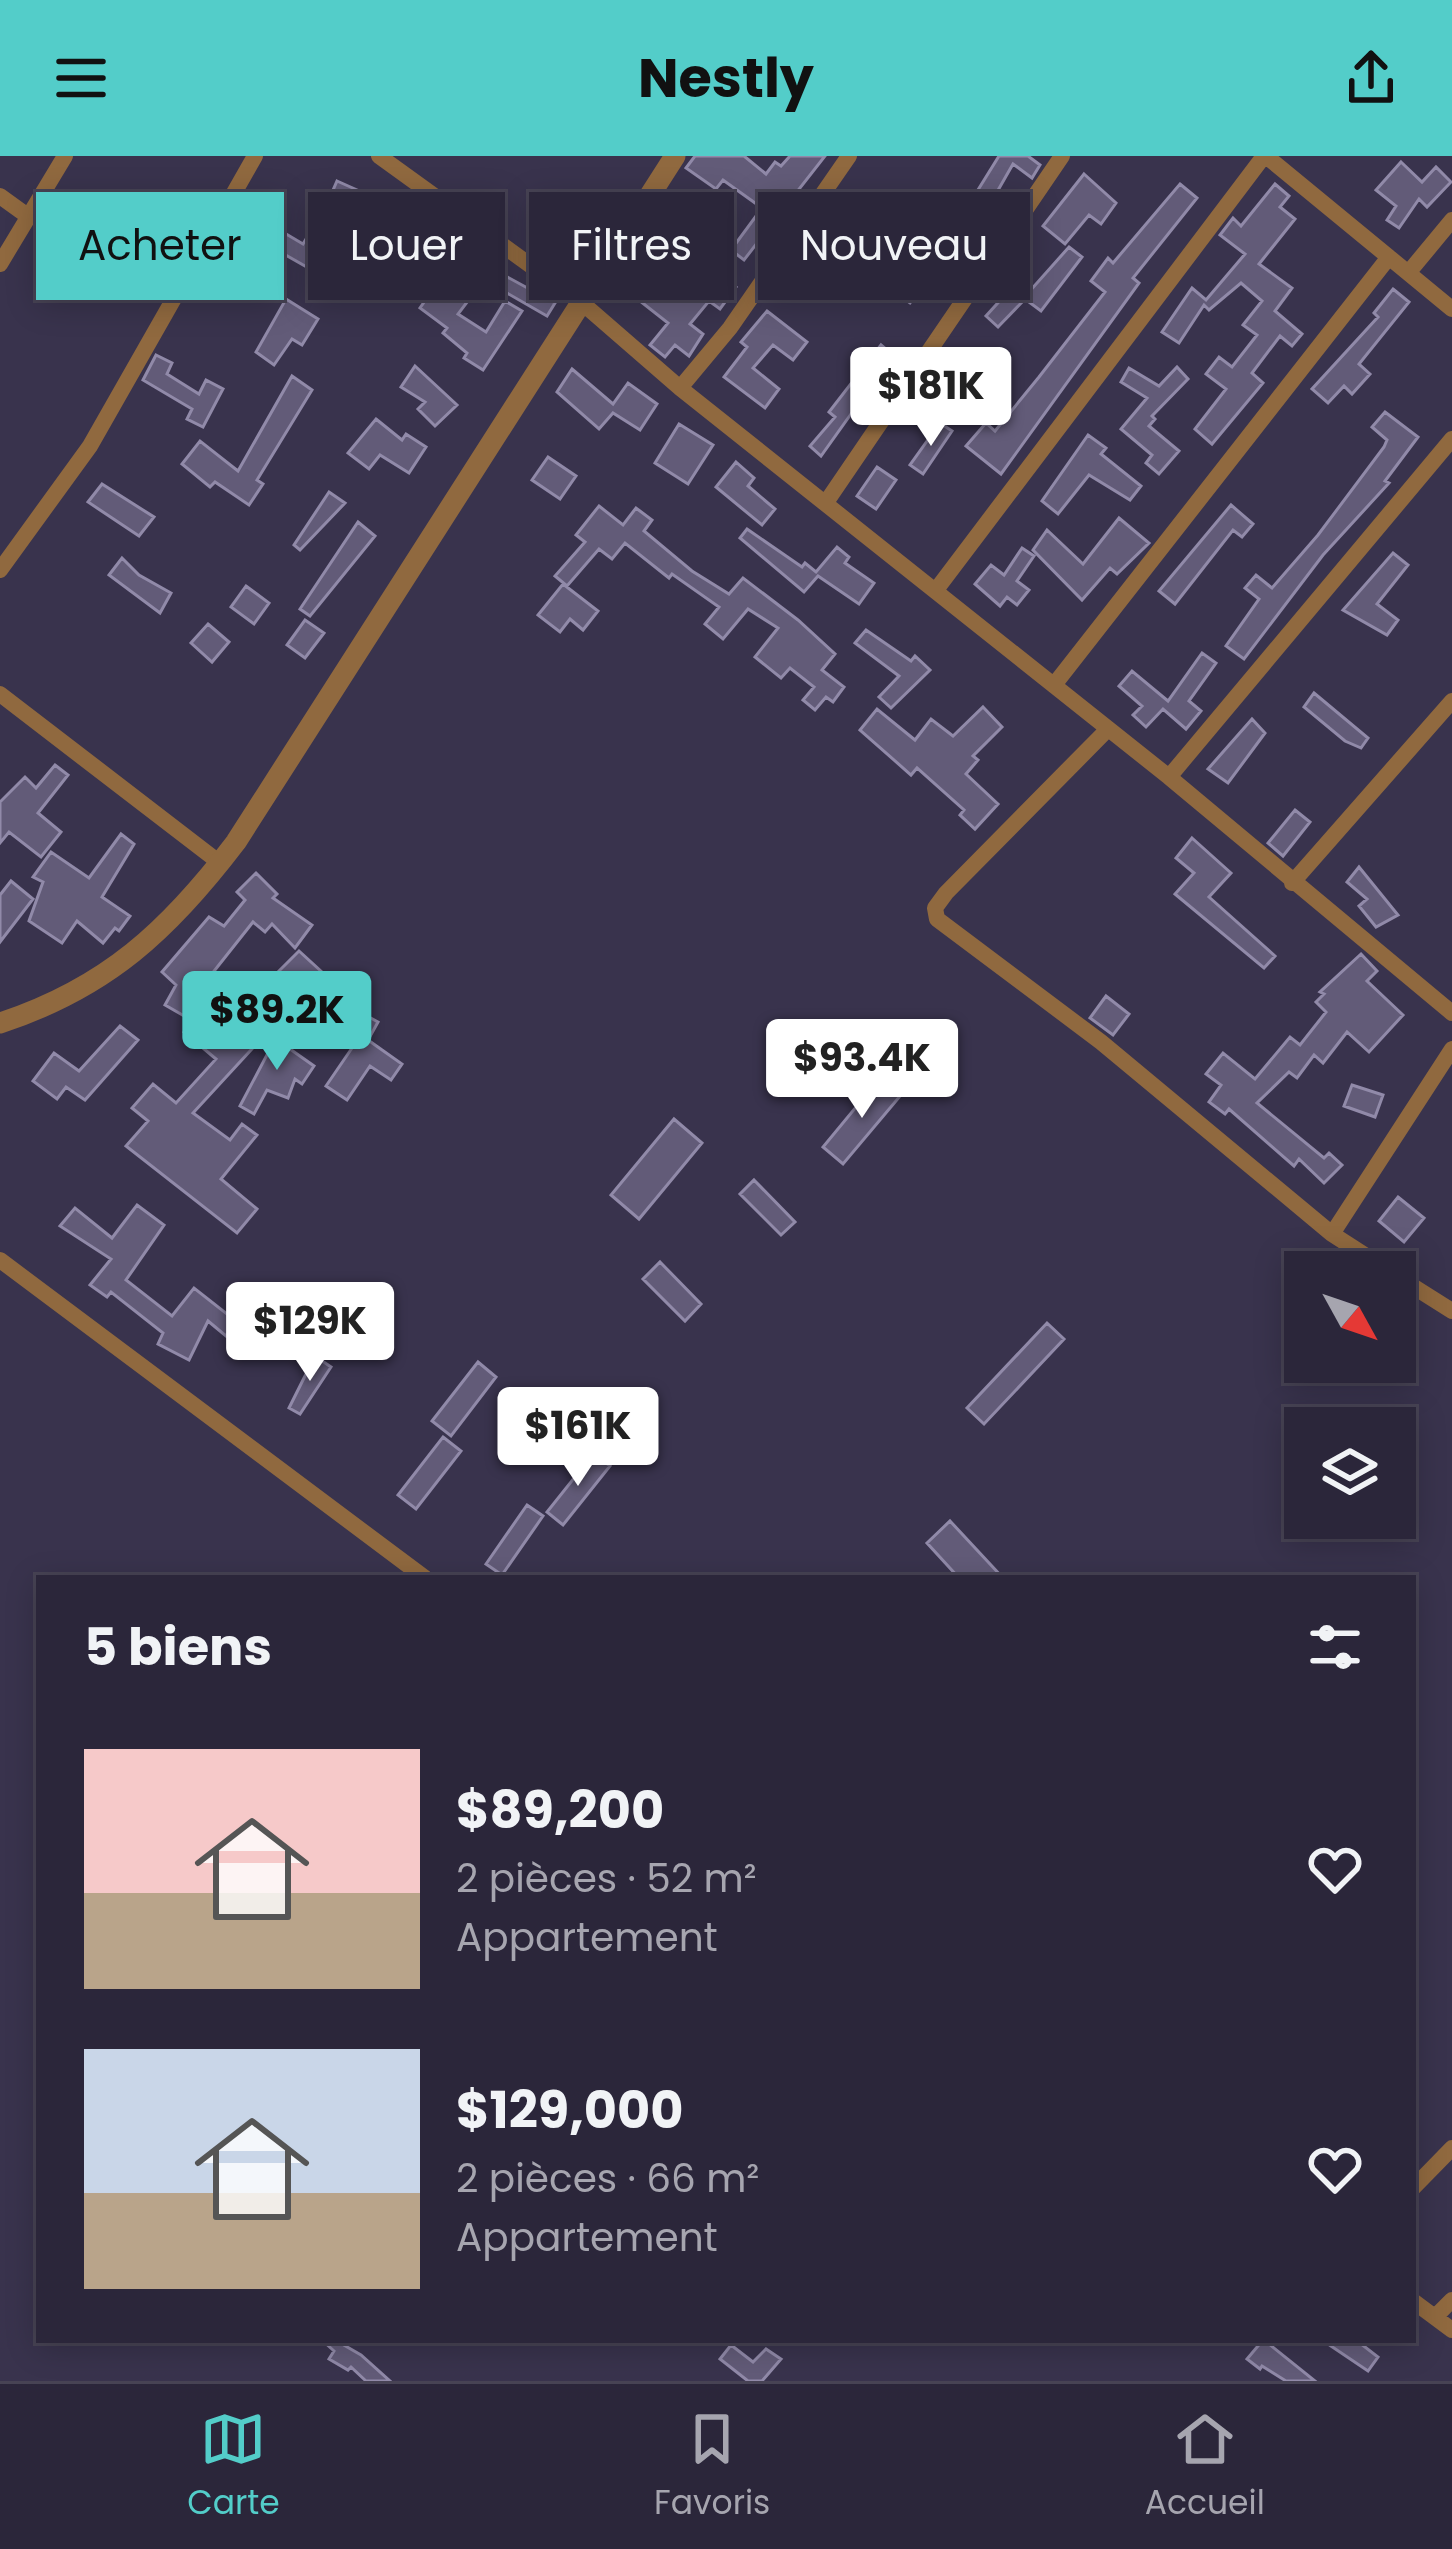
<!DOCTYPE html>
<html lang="fr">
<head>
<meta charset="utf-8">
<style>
	:root { --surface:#2b263a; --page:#373245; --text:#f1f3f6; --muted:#a6a5af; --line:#474354; --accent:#53cdc9 }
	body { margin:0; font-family:Poppins,sans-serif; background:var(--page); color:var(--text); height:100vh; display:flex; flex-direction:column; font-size:45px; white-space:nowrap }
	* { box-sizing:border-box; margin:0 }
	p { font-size:39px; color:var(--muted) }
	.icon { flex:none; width:66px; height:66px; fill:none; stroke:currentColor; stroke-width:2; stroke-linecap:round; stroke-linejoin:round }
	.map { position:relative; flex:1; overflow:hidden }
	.side { position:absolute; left:36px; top:1419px; width:1380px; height:768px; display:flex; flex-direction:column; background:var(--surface); border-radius:0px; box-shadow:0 6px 30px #0003,0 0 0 3px var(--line) }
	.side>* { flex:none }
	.hud { position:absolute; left:36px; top:36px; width:1380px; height:108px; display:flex; gap:24px }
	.needle { width:78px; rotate:130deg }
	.tools { position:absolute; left:1284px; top:1095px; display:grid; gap:24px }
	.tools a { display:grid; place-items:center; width:132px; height:132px; border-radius:0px; background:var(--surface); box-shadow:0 6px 30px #0003,0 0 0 3px var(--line); font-size:60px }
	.price { position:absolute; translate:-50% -102px; padding:0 27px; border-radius:12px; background:#fff; color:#222; font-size:39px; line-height:78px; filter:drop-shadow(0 3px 6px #0008) }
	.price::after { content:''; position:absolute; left:50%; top:72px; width:36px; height:27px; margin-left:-18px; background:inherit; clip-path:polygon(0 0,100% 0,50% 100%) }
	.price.active { background:var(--accent); color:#111 }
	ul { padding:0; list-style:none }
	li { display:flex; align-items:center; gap:36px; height:300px; padding:0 48px }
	li span { display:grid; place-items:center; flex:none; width:336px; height:240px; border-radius:0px; color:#555 }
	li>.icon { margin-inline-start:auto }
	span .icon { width:144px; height:144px; fill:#fffc; stroke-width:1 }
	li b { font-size:51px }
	h2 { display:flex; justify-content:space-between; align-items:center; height:144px; padding:0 48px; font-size:51px }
	.tag { padding:0 42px; border-radius:0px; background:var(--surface); box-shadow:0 6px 30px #0003,0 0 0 3px var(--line); font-size:42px; line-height:108px }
	.tag.active { background:var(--accent); color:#111 }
	header { display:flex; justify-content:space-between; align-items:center; height:156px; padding:0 48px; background:var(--accent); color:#111; font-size:54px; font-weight:700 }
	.tabs { display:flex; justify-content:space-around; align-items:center; height:168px; border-top:3px solid var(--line); background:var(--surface); font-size:33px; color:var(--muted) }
	.tabs a { display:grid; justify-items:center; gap:6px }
	.tabs .active { color:var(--accent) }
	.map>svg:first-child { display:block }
	.building { fill:#625b78; stroke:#918aa9; stroke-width:3 }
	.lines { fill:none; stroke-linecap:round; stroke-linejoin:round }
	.minor { stroke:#90693f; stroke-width:16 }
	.tertiary { stroke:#90693f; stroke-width:21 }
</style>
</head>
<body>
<header><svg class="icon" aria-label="menu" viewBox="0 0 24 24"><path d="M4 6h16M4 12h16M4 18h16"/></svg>Nestly<svg class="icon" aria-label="share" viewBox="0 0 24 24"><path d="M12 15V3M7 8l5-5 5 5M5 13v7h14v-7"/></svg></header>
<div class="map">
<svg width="1452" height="2225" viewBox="0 0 1452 2225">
	<rect width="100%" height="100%" fill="#39334d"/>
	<!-- building -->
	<path class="building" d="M695 0H744L766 18 775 6 781 10 790 0H825L785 51 790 54 775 72 771 69 744 104 731 94 762 52 723 24 716 33 686 12Z
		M999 0H1028L1040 9 1032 22 1013 8 957 106 963 111 944 132 930 120 910 147 886 129 909 105 917 112 950 79Z
		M1401 6 1422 26 1436 11 1451 26 1427 51 1419 43 1399 72 1387 64 1396 50 1376 34Z
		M1084 18 1116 47 1101 68 1089 59 1065 88 1043 70Z
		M337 25 375 42 356 90 400 120 396 128 385 123 374 139 358 128 367 115 324 94 312 114 275 93 273 98 259 89 271 69 303 88 309 78 324 87 339 53 327 48Z
		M1180 28 1197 42 1133 122 1139 127 1001 318 966 290 986 267 995 275 1039 221 1105 136 1091 125 1108 102 1113 107Z
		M1275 28 1289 40 1280 51 1295 63 1259 108 1292 132 1275 155 1302 178 1292 190 1280 180 1252 217 1263 227 1212 288 1195 273 1226 233 1206 218 1219 201 1232 211 1257 179 1243 169 1262 145 1241 127 1209 154 1204 149 1179 187 1162 176 1192 132 1206 144 1245 98 1220 79 1233 62 1241 70Z
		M886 47 892 52 880 75 884 78 845 133 827 119Z
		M692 53 703 63 680 90 736 131 720 153 709 145 690 168 703 178 689 200 675 189 665 201 650 189 668 167 626 134Z
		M1069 91 1082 101 1041 155 1025 143 998 171 986 160 1005 139 997 132 1007 119 1029 136Z
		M451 108 480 129 458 158 486 176 505 145 522 155 483 214 464 202 467 197 443 177 447 172 420 152Z
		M500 117 555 147 547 160 493 129Z
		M1393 133 1409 146 1359 208 1370 218 1352 238 1344 230 1328 247 1312 233 1378 161 1374 157Z
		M286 143 318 163 302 189 292 183 274 209 256 196Z
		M767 155 807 186 793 204 773 189 753 212 779 233 765 252 724 221 747 191 741 186Z
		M881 189 893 199 821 300 810 290 835 261 829 256Z
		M156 199 172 207 167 218 199 238 206 224 223 233 203 271 187 263 192 253 143 224Z
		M415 210 457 249 435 270 418 253 425 246 401 231Z
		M1177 211 1188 223 1152 260 1155 263 1149 270 1179 295 1159 318 1146 307 1152 299 1121 273 1147 242 1121 226 1129 212 1159 230Z
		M572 213 613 248 628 227 657 248 640 274 613 257 599 273 557 236Z
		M292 220 312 234 257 324 263 328 249 349 215 326 210 331 182 308 200 285 238 315Z
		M1385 256 1418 281 1385 325 1389 327 1323 399 1244 503 1226 490 1259 443 1245 432 1256 419 1272 432 1318 379 1384 291 1387 284 1372 271Z
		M376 263 402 284 406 278 426 291 409 317 380 299 369 313 348 297Z
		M940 267 952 275 923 318 910 309Z
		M679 268 713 289 688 328 655 307Z
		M1088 279 1106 292 1101 298 1141 330 1130 344 1089 319 1058 358 1042 345Z
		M548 301 576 320 560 343 532 324Z
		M736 306 754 322 748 330 775 353 762 369 716 331Z
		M877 311 896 324 876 353 857 340Z
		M102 328 154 361 139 380 88 346Z
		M329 336 345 347 300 394 294 389Z
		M1231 349 1253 368 1242 381 1233 374 1175 448 1159 435Z
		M599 350 623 369 636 352 652 364 644 375 692 415 729 438 743 422 798 464 835 498 822 514 844 531 833 546 826 541 815 554 803 544 814 531 790 512 781 522 755 501 778 472 748 453 723 483 705 468 719 451 672 418 669 422 625 387 612 403 599 393 567 430 555 420 585 386 576 379Z
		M1119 362 1149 387 1117 418 1110 412 1082 444 1033 394 1047 374 1083 408Z
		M358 366 375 380 310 460 300 453Z
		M747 373 802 411 805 407 816 416 837 391 849 401 845 407 874 427 859 448 818 420 804 436 740 382Z
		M1022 392 1034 400 1017 425 1029 434 1017 449 1007 441 1000 450 975 428 991 409 1004 419Z
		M1393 397 1408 409 1377 448 1398 464 1387 479 1343 454Z
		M122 402 139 419 171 437 160 457 109 419Z
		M563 428 598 455 583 474 570 463 560 476 538 459Z
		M246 430 269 447 254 468 231 451Z
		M305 464 324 477 305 502 287 489Z
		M208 468 229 486 212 506 191 487Z
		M866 474 911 505 915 500 930 514 891 552 879 541 899 520 855 487Z
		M1202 497 1216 507 1189 545 1201 555 1186 573 1163 553 1146 571 1133 559 1142 550 1119 530 1132 515 1168 545Z
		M1314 537 1368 582 1361 592 1345 585 1304 551Z
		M983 551 1002 571 973 600 978 604 966 618 998 648 975 673 960 659 964 654 917 612 911 619 860 574 877 553 915 584 931 563 953 580Z
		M1252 563 1265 577 1228 627 1208 613Z
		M55 609 68 619 38 657 61 676 41 701 9 676 0 687V646L25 621 36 632Z
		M1295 654 1310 666 1283 700 1268 687Z
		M121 678 134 688 102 741 130 760 119 775 115 772 103 787 77 765 62 787 29 765 43 726 33 721 51 696 89 722Z
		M1192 682 1231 717 1209 741 1275 800 1264 812 1175 738 1194 717 1176 702Z
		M1359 711 1398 759 1376 771 1359 750 1367 743 1347 726Z
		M256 717 277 738 273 742 312 769 295 792 272 768 265 776 253 766 207 824 252 859 274 826 271 823 299 795 336 829 318 853 292 833 268 868 272 871 193 957 230 984 242 968 257 979 221 1023 257 1053 237 1077 126 990 148 965 132 952 153 928 176 947 216 903 184 876 193 865 165 849 176 829 162 816 209 761 224 770 245 744 237 736Z
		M11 725 33 743 0 786V739Z
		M1361 798 1377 815 1367 825 1403 859 1369 896 1347 876 1323 907 1314 899 1297 922 1289 916 1257 947 1324 1002 1329 997 1342 1009 1324 1027 1299 1003 1294 1010 1229 953 1225 958 1209 946 1221 929 1206 918 1223 897 1255 923 1290 881 1300 889 1326 856 1316 846 1324 838 1320 836Z
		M1106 840 1129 858 1113 879 1090 862Z
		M356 854 378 866 368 884 402 908 391 924 370 910 347 944 326 930 352 892 339 884Z
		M120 870 138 884 85 944 66 931 57 943 33 925 54 897 79 915Z
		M279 876 295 888 290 893 314 910 302 928 295 923 288 942 267 934 254 958 240 950Z
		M880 922 901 939 843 1008 823 991Z
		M1352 929 1383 939 1375 961 1344 950Z
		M674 963 702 987 639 1063 611 1039Z
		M754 1024 795 1066 781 1079 740 1038Z
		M1398 1041 1424 1062 1404 1086 1379 1065Z
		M137 1049 164 1069 126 1124 172 1160 194 1132 236 1165 226 1180 208 1165 189 1204 158 1188 163 1177 111 1136 107 1141 90 1129 111 1103 60 1070 75 1052 112 1082Z
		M660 1106 701 1148 685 1165 643 1123Z
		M1047 1167 1064 1183 984 1268 967 1252Z
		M315 1200 331 1211 300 1258 289 1252Z
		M478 1206 496 1221 451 1280 432 1265Z
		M443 1281 461 1295 416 1353 398 1339Z
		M594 1297 610 1310 563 1369 547 1356Z
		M527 1349 543 1360 502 1419 486 1408Z
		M950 1365 1003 1422H959L927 1387Z
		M322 2184H335L361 2199 390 2225H366L351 2211 348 2214 329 2203 334 2195Z
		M1263 2184H1264L1315 2225H1286L1262 2210 1260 2213 1247 2203Z
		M1322 2184H1356L1378 2201 1368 2215Z
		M731 2189 753 2206 766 2193 781 2203 762 2225H748L720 2203Z"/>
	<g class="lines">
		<!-- minor -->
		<path class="minor" d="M379 0 581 146 680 232 1169 621 1452 857
			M1266 0 1452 153
			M0 40 29 61
			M0 108 65 0
			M1409 116 1452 64
			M680 232 730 172 849 0
			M827 345 1062 0
			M0 414 90 290 255 0
			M936 434 1264 0
			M1054 529 1389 101
			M0 538 220 707
			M1107 574 946 737 935 752 937 763 1101 886 1332 1078 1452 893
			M1169 621 1452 283
			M1292 727 1452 545
			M1332 1078 1391 1116
			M0 1104 425 1422
			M1395 1119 1452 1155
			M1413 2032 1452 1992
			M1413 2145 1452 2174
			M1435 2161 1452 2144"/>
		<!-- tertiary -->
		<path class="tertiary" d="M0 867C107 832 169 774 236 686L675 0"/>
	</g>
</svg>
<div class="tools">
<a><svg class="needle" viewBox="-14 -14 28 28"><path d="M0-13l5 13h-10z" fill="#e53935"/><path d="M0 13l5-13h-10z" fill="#a6a5af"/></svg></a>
<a><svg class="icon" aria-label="layers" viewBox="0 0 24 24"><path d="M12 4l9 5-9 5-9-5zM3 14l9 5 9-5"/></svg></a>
</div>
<b class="price" style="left:931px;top:293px">$181K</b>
<b class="price active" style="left:277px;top:917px">$89.2K</b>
<b class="price" style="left:862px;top:965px">$93.4K</b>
<b class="price" style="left:310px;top:1228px">$129K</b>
<b class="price" style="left:578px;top:1333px">$161K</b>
<div class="hud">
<a class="tag active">Acheter</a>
<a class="tag">Louer</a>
<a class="tag">Filtres</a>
<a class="tag">Nouveau</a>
</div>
<section class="side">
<h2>5 biens<svg class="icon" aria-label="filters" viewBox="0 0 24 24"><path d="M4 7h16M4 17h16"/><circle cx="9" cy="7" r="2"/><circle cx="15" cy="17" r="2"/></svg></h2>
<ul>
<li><span style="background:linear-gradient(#f6c9c9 60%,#b9a48a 0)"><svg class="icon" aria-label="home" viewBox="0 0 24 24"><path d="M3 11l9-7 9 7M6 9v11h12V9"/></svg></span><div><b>$89,200</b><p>2 pièces · 52 m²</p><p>Appartement</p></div><svg class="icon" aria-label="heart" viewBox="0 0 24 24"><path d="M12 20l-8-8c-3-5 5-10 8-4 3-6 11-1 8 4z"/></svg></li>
<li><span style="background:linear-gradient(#c9d6e8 60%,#b9a48a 0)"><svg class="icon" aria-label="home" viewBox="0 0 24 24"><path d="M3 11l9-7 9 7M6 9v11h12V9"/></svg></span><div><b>$129,000</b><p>2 pièces · 66 m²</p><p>Appartement</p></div><svg class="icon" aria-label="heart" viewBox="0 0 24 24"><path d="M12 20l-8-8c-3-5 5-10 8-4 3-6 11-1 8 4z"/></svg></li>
</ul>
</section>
</div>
<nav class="tabs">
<a class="active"><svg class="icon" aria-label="map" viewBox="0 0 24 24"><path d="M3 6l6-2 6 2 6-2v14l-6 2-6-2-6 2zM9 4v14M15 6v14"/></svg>Carte</a>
<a><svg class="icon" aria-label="saved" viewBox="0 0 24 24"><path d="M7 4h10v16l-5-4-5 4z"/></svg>Favoris</a>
<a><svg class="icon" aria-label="home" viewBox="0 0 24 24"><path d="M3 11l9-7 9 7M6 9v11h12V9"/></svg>Accueil</a>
</nav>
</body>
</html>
